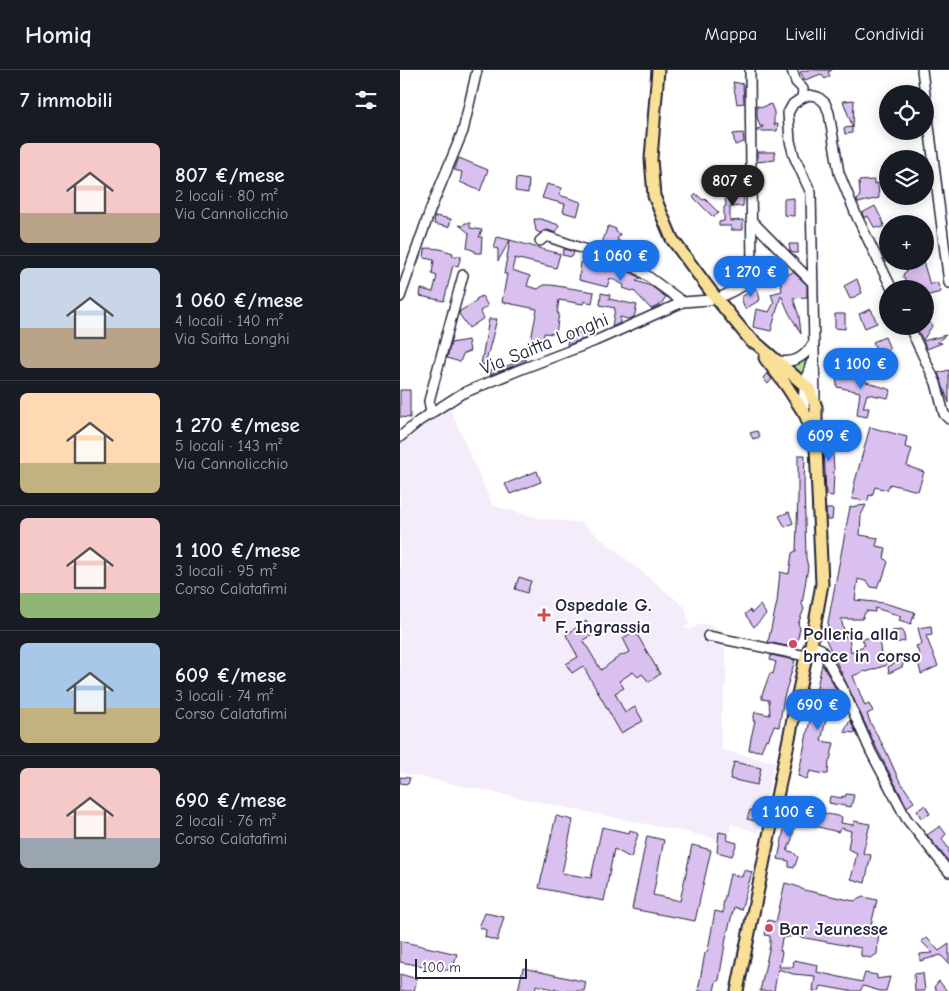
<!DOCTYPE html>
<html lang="it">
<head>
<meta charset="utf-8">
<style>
	:root { --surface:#171b24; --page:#242831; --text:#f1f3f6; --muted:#9ea1a6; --line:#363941; --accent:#1a73e8 }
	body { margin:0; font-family:"Comic Neue",sans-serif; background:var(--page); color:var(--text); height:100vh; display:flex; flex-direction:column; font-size:19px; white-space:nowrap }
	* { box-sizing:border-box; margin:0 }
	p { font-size:16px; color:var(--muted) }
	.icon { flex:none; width:28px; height:28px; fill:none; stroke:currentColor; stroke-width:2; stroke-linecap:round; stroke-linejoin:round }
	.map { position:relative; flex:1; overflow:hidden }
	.panel { display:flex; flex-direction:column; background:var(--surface); width:400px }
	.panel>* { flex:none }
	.fabs { position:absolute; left:479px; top:15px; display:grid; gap:10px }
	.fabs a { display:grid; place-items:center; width:55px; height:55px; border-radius:50%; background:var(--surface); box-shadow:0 2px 12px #0003; font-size:25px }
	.scale { position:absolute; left:15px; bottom:12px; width:112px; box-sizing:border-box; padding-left:5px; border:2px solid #22223b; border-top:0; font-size:14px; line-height:18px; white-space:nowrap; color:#22223b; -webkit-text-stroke:4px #fff; paint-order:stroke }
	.price { position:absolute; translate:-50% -42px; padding:0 11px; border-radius:18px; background:var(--accent); color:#fff; font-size:16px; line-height:32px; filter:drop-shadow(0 1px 2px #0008) }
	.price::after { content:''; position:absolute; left:50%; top:30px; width:15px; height:11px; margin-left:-8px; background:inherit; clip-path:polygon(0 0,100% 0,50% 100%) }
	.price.active { background:#222; color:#fff }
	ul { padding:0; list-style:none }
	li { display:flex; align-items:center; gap:15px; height:125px; padding:0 20px }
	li+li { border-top:1px solid var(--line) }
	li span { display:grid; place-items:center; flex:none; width:140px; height:100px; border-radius:8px; color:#555 }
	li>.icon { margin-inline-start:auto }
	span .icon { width:60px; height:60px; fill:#fffc; stroke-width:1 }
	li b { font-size:21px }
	h2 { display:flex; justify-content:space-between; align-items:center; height:60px; padding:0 20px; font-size:21px }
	header { display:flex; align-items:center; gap:30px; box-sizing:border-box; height:70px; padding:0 25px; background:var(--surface); border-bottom:1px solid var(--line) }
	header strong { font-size:24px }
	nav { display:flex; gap:28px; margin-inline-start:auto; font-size:18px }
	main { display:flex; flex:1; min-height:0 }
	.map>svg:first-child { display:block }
	.built { fill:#f4ecfa }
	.green { fill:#bbdd97; stroke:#6e8069 }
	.building { fill:#dac0ef; stroke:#22223b }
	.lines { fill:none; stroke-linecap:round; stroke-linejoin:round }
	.minor-casing { stroke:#22223b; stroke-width:12 }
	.major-casing { stroke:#22223b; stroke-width:15 }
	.minor { stroke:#fff; stroke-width:9 }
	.major { stroke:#f9e096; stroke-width:11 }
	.poi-dot { fill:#d1495b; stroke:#fff; stroke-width:2 }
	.labels { text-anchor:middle; stroke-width:4; stroke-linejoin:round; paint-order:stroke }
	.street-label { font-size:19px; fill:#22223b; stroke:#fff }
	.poi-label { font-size:19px; font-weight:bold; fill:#22223b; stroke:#fff; text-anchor:start }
</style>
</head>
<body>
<header>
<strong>Homiq</strong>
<nav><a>Mappa</a><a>Livelli</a><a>Condividi</a></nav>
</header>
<main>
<section class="panel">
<h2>7 immobili<svg class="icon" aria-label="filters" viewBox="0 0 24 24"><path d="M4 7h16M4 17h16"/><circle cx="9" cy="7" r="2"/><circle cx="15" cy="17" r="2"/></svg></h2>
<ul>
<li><span style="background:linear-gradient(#f6c9c9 70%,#b9a48a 0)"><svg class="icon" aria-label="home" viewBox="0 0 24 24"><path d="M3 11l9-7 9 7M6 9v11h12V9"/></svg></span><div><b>807 €/mese</b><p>2 locali · 80 m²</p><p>Via Cannolicchio</p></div></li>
<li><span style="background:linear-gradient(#c9d6e8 60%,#b9a48a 0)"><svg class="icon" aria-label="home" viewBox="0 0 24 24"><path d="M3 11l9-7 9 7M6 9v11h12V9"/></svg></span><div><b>1 060 €/mese</b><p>4 locali · 140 m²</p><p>Via Saitta Longhi</p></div></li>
<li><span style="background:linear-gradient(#ffd9b3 70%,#c2b280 0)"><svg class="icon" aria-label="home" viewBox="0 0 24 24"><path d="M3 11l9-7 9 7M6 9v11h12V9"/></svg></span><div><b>1 270 €/mese</b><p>5 locali · 143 m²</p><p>Via Cannolicchio</p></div></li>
<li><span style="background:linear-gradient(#f6c9c9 75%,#8fb573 0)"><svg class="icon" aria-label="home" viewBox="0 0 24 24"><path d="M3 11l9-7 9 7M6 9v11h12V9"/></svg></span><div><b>1 100 €/mese</b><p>3 locali · 95 m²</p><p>Corso Calatafimi</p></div></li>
<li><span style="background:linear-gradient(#a9c7e8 65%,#c2b280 0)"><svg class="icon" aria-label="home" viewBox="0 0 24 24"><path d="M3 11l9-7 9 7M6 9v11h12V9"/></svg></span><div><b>609 €/mese</b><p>3 locali · 74 m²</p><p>Corso Calatafimi</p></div></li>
<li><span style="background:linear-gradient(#f6c9c9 70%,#9aa5b1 0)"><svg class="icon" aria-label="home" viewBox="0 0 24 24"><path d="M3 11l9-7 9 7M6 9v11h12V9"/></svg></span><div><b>690 €/mese</b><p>2 locali · 76 m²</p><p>Corso Calatafimi</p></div></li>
</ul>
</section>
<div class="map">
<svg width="549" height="921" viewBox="0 0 549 921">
	<rect width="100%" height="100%" fill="#fff"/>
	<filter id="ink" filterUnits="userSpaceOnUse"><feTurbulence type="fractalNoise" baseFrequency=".02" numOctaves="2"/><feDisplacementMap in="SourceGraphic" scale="10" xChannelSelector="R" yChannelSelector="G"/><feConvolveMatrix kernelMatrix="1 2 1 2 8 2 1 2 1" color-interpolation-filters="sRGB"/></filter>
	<g filter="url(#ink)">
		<!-- built -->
		<path class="built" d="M49 336 93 436 139 448 182 453 285 537 289 554 284 559H291L301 554 310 555 319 560 322 565 325 582 327 604 321 647V680L375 692 358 763 331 754 328 771 0 703V372Z"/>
		<!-- green -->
		<path class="green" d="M405 289 407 290 403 306H399L389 295Z"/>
		<!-- building -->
		<path class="building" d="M407 0H432L428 2 430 6 425 9 421 4 405 10 400 2Z
			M333 12 343 14 344 33 337 34Z
			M454 30 453 58 443 31Z
			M371 34 374 42V55L378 54 377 61H357V59L363 57V56H360L357 47V36L363 37Z
			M452 57V63L445 64 444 58Z
			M343 63 344 72 335 75 333 64Z
			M357 82H375V90L357 92Z
			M59 88 88 100 80 121 60 112 62 102 54 100Z
			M116 108 129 110 128 123 115 121Z
			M474 110V114L478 113 479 128 458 133 457 131 460 125 459 111Z
			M147 114 162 118 159 125 181 132 177 146 163 142 165 134 142 128Z
			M337 116 344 121 343 136 330 137V151L343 150V160H331V156H319V152L324 151V137L326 136 324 117Z
			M296 124 303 130 305 129 319 143 313 147 293 127Z
			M394 128V146L384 145V129Z
			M475 136 483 152 484 156 481 158 474 157 468 146 464 148 462 143Z
			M35 146 51 149 49 157 34 154Z
			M134 149H141L159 155 156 163 148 160 140 163 136 161Z
			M65 153H70V158L82 160 79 167H82L81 183H75V181L67 178 69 163 59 155 63 156Z
			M208 156 216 159V162L220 164 217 170 243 182 251 198 249 200 237 191 211 182 212 180 201 176Z
			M97 167 110 170 98 191V179L94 178Z
			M110 170 160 184 156 198 115 188 112 200 130 206 127 216 138 219 144 215H151L194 222 192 233 184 231 183 234 159 230 157 243H159L156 264 144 263 143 278 133 279 134 272 131 270 137 239 102 232 107 204H104Z
			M389 174H398V183H393L390 181Z
			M28 178 40 179 53 183 52 186H61L58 196 53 195 44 231 20 226 21 219 33 222 37 206 32 204 34 190 24 188 25 179Z
			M164 179 174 182 172 187 162 185Z
			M382 191 387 205 393 202 407 215V227L393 228 399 246 401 264 389 243 381 225 371 261 353 257 356 239 369 242 374 233 371 224 382 221 379 205 366 208 364 202 375 192Z
			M517 191H523L530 215 537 212 541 222 525 226V219H510L503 206 504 203 507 201 506 198 511 196V194Z
			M181 192 195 195 194 197 207 201 208 194 232 203 240 208 236 211 251 216 266 227 260 235 251 239 235 222 223 218 224 215 210 208 207 217 179 210Z
			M457 209 462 223 450 229 444 216Z
			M354 218 358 221 360 230 345 239 341 227 350 222Z
			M201 223 210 225 209 229 237 235 234 247 228 249 220 247V253L212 257 215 238 200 235Z
			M82 226 88 236 80 241 84 248 69 258 59 244 60 241 77 231 76 229Z
			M471 239 477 253 465 258 459 244Z
			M435 244H445V259L435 258Z
			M89 249H97L85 295 81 294Z
			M529 251 532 256 523 270 516 256H525V253Z
			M169 261 187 264V268L167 275Z
			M546 265 537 272 542 273 527 279 523 271Z
			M485 267 490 279 479 285 473 272Z
			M68 270 70 281 63 284 60 292 47 288 51 273Z
			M458 286 464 299 455 296Z
			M125 289 126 291 90 305 93 294 107 296Z
			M549 300V333L538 303Z
			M436 302 491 320 488 328 467 324 463 338H469L467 347 457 345 460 322 437 317Z
			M367 303 372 309 368 314 363 308Z
			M0 320H10V348L0 347Z
			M431 355 434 400 433 426 426 425 424 377V371H426V356Z
			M470 357 507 367 505 377 512 379 507 396 524 402 518 421 490 414 487 420 475 417 472 426 469 425 468 431 452 429 454 415Z
			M357 361 360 367 353 369 350 363Z
			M398 385H405L404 413 406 488 408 497 402 534 404 539 398 554 400 558 396 578 368 572 377 532 380 502 389 504 392 483 396 481 398 426Z
			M137 401 141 412 110 424 105 414Z
			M466 435 461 445 460 465 478 468 476 476 486 478 484 488 488 492 482 510H480L477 518 471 517 468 512 458 509 455 530 484 533 515 542 511 554 499 550 501 546 475 538V542L466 541 462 549H441L446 568 449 567 451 582 465 575 462 569 479 566 481 586 484 585 487 595 466 602 465 601 453 606 465 636 469 634 473 641 467 644 471 654 485 679 498 708 514 732 507 737 477 679 426 570 428 552 450 437Z
			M426 439H433L432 450H427Z
			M389 442 393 453 385 457 379 446Z
			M119 507 131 511 127 523 115 519Z
			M360 535 366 544 354 557 345 544 350 540 352 543Z
			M186 551 194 564 183 570 201 600 220 586 230 582 223 568 235 561 260 604 249 612 242 604 238 607 233 602 219 611 224 618 215 623 225 643 235 637 243 651 221 663 183 596 172 603 166 594 178 587 166 565Z
			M531 556 532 565 526 566 538 596 521 604 517 587 520 586 516 576 522 574 518 558Z
			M503 560 505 571 495 573 492 561Z
			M371 585 395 590 384 627 379 657 374 656 368 670 366 669 361 681 349 680 351 668 355 651H353L355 642 370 645 369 630 362 629V625L370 603 373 604 376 592 370 590Z
			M505 588 502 597 489 603 488 597Z
			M422 594 437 621 432 624 421 671 434 673 430 690H429L428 704H424L410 701 407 709 398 706Z
			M450 650 456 663 444 662Z
			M334 692 361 698 357 715 330 709Z
			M0 707 10 708 8 714 0 713Z
			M446 724 454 725 451 737 429 733 430 726 442 728V726L445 727Z
			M389 735 398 737 392 769 387 781 393 782 398 787 394 798 389 797V791L378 789Z
			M525 735 530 744 521 748 517 741Z
			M350 740 358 741 355 751 347 749Z
			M414 741 442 747 441 753 453 755 454 751 470 754 463 783 471 785 465 813 451 809 457 783 448 779 451 761 441 758 438 762 411 755Z
			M156 746 173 750 162 803 191 808 202 757 229 763 230 760 238 764 231 788 214 779 204 831 139 818Z
			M540 756 546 764 542 769 549 779V792L527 765Z
			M319 762 328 764 327 770 337 773 332 786 317 782Z
			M247 766 264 770 253 825 280 831 292 775 311 780 295 851 232 839Z
			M344 800 352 802 341 840 334 837 326 868 319 910 316 912 314 921H298L305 883 308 880 315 841 323 843V835L330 804 342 807Z
			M385 813 396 816 404 820 454 831 463 827 477 830 471 855 479 859 477 884 471 888 461 886V878L394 866 382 868 380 881 382 882 379 897H393L394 890 418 895 417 902 462 912 465 903 477 905V909L490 907 486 921H480L463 916 460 921H449L421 916 419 921H413L415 906 393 904 378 899 374 921H360L370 875V866L365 865 368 850 376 852Z
			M85 843 104 847 97 871 85 867 86 860 79 857Z
			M527 868 539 881 549 874V894L541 885 520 891V884L533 883 521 871Z
			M0 871 57 884 52 901 0 892Z
			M123 898 186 912 184 921H161L136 915 135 921H118Z
			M523 903 525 921H515L514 904Z
			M0 904 17 909 14 921H0Z
			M539 911 547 921H537L534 917Z"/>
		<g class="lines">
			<!-- minor casing -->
			<g class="minor-casing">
				<path id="minor" d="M392 0 396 12 403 19 402 28
					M522 0 525 24
					M525 24 549 213
					M351 150 413 213
					M140 171 146 166 235 197 283 232
					M0 227 31 138 63 61 77 0
					M321 227 345 215 352 203 350 0
					M509 256 536 313 544 344 549 349
					M376 290C394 295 405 287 414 272
					M415 330 411 123 394 86 390 71 388 43 393 34 402 28 410 25 418 27 425 33 429 43 439 103 457 147 492 219
					M405 343C402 319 404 316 411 293
					M31 344 29 331 63 205
					M0 367 19 351 61 324 119 300 195 271 283 232 310 230
					M308 566 406 586
					M411 575 421 579 443 619 471 682 506 748 549 802"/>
			</g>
			<!-- major casing -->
			<g class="major-casing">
				<path id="major" d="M258 0 251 89 254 126 272 169 312 223 352 272
					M365 288 386 315 406 346 413 368
					M337 921 406 586 411 575 422 514 416 377V337L409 319 348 266"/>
			</g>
			<!-- minor -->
			<use href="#minor" class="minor"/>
			<!-- major -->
			<use href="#major" class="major"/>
		</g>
	</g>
	<!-- markers -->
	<g class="poi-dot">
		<path d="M141.5 537.5h5v5h5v5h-5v5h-5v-5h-5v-5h5z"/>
		<circle cx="393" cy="574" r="5"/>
		<circle cx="369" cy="858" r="5"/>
	</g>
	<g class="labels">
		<!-- street labels -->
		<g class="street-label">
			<text transform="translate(144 273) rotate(-22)" y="7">Via Saitta Longhi</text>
		</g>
		<!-- poi labels -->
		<g class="poi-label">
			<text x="155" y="541">Ospedale G.<tspan x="155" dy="22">F. Ingrassia</tspan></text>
			<text x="403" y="570">Polleria alla<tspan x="403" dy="22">brace in corso</tspan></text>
			<text x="379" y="865">Bar Jeunesse</text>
		</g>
	</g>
</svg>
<div class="fabs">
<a><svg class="icon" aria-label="locate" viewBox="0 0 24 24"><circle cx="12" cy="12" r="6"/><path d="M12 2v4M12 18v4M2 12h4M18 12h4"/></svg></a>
<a><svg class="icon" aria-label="layers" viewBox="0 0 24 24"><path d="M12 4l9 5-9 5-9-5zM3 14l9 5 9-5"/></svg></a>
<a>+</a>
<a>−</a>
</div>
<div class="scale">100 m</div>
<b class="price active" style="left:333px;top:137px">807 €</b>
<b class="price" style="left:221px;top:212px">1 060 €</b>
<b class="price" style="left:351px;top:228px">1 270 €</b>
<b class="price" style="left:461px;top:320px">1 100 €</b>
<b class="price" style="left:429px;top:392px">609 €</b>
<b class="price" style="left:418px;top:661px">690 €</b>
<b class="price" style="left:389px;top:768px">1 100 €</b>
</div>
</main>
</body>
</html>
